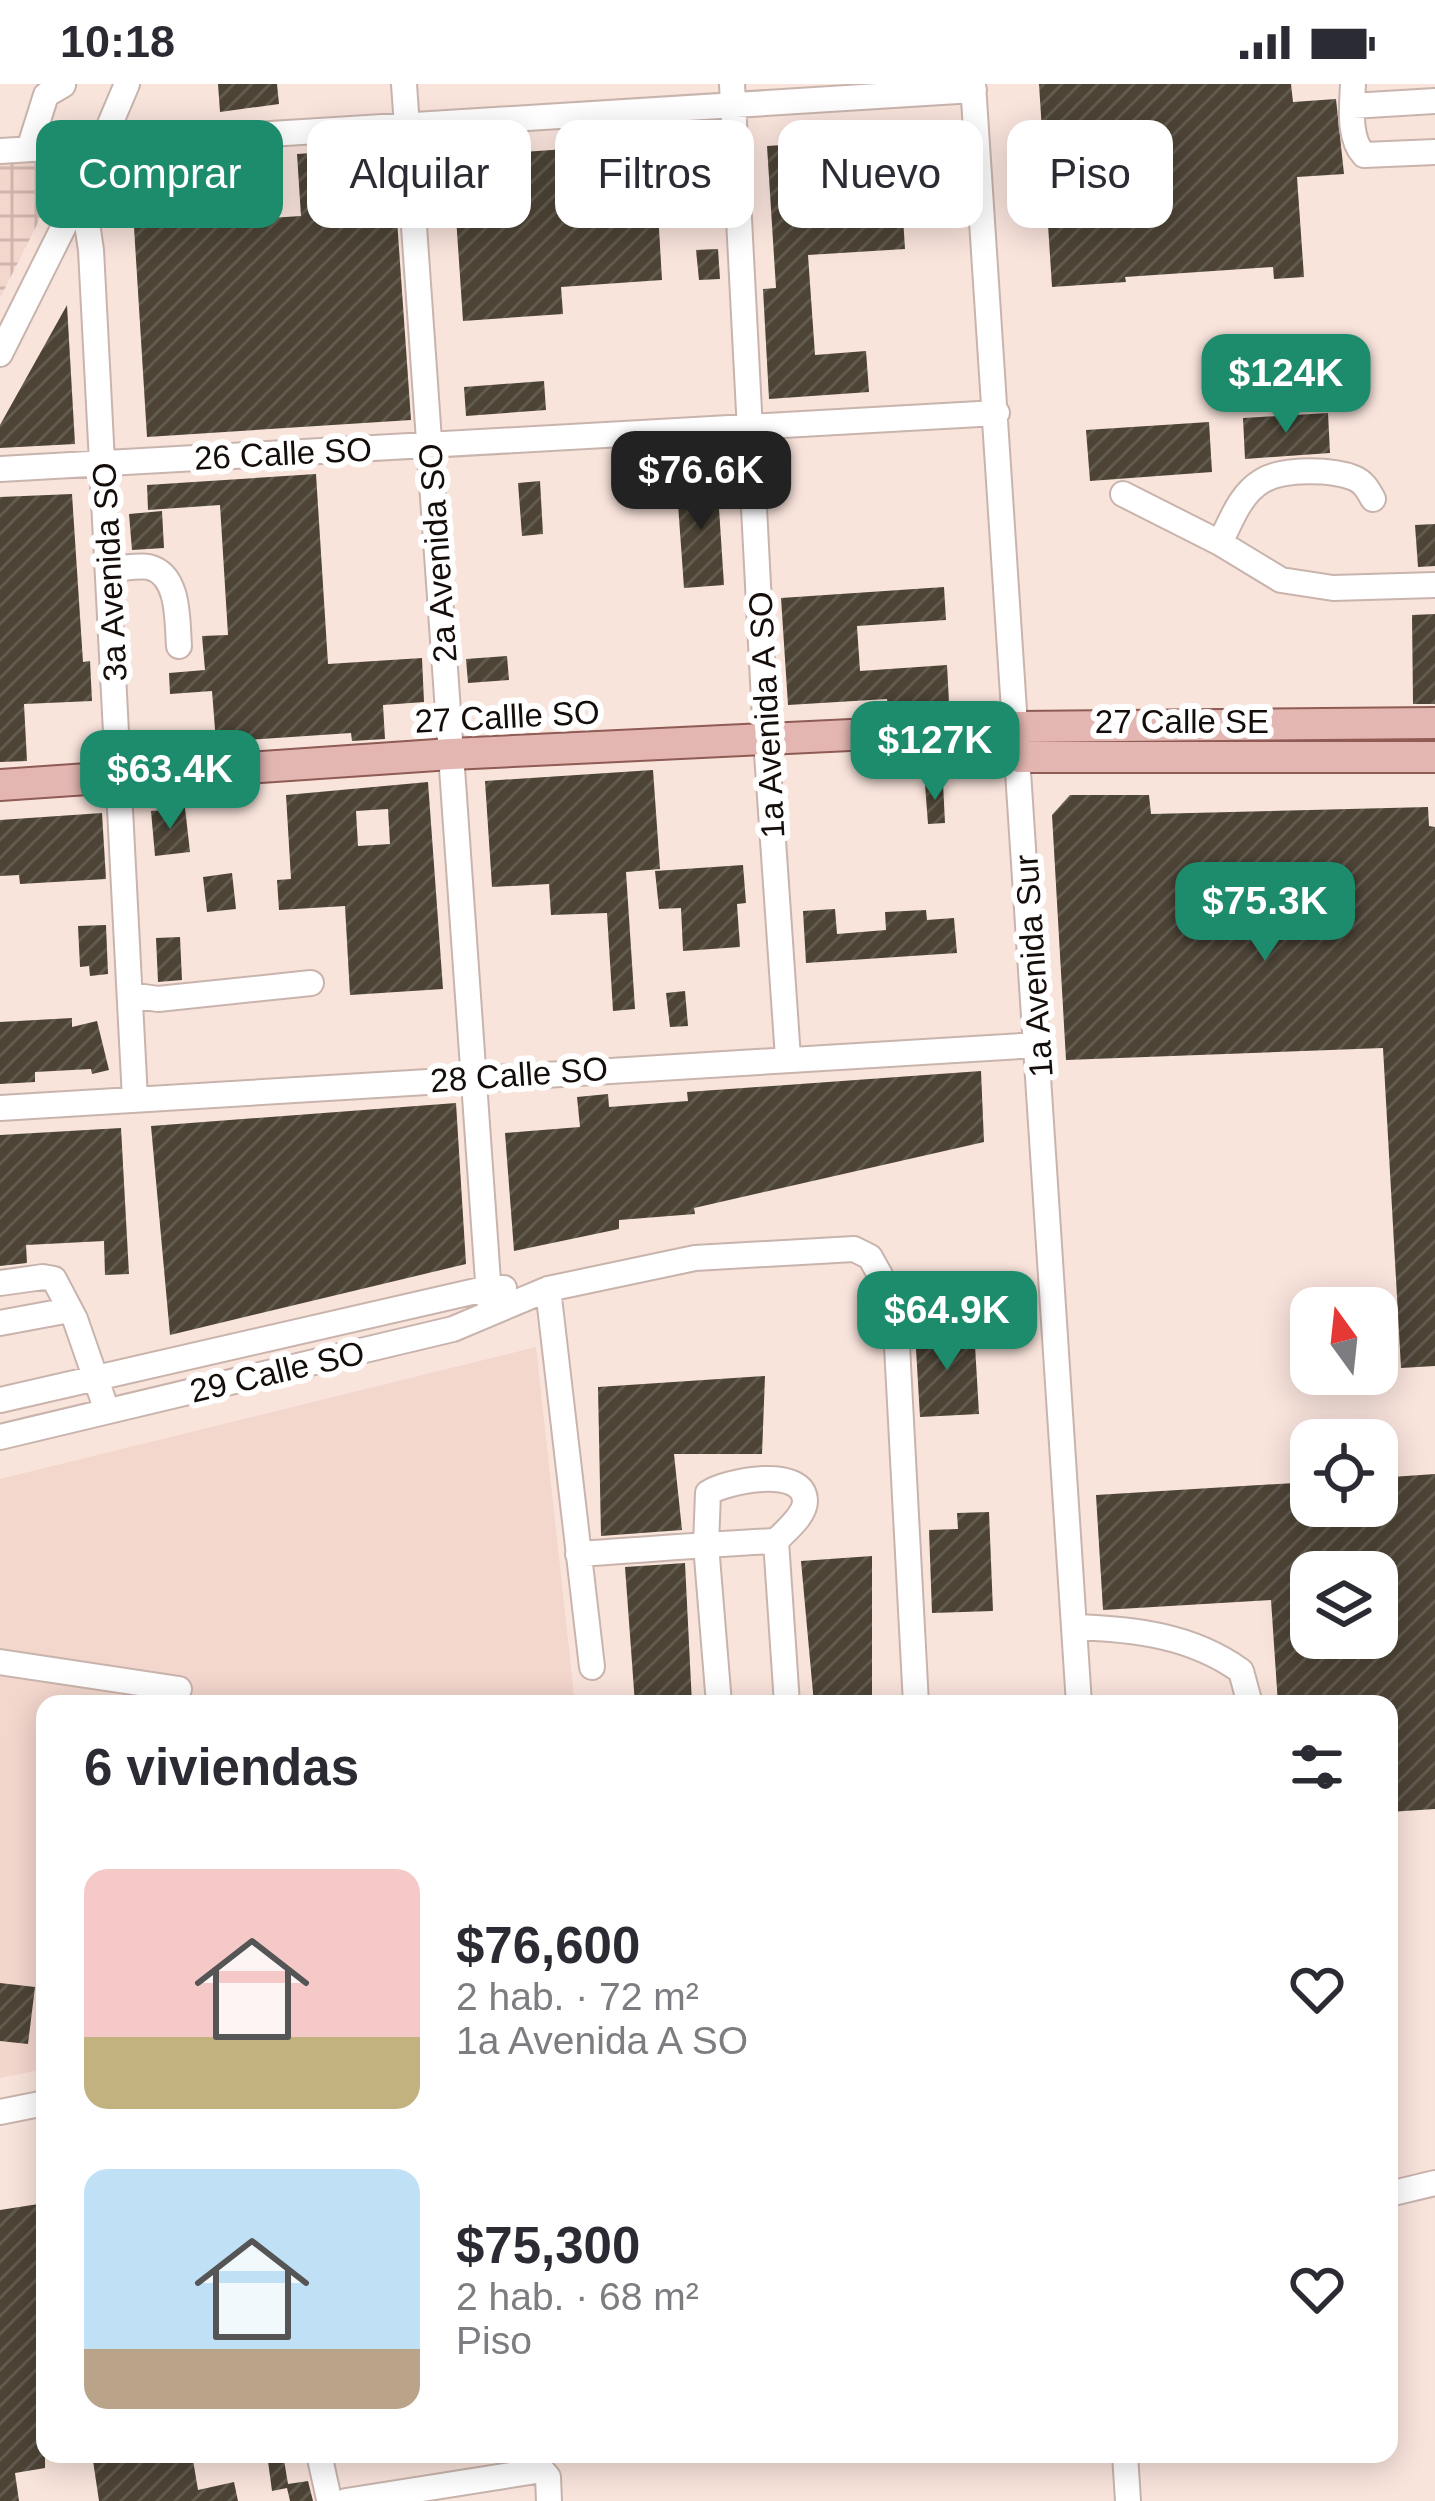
<!DOCTYPE html>
<html lang="es">
<head>
<meta charset="utf-8">
<style>
	:root { --surface:#fff; --page:#f2f2f3; --text:#2b2b33; --muted:#7c7c81; --accent:#1c8c6c }
	body { margin:0; font-family:Arial,sans-serif; background:var(--page); color:var(--text); height:100vh; display:flex; flex-direction:column; font-size:45px; white-space:nowrap }
	* { box-sizing:border-box; margin:0 }
	p { font-size:39px; color:var(--muted) }
	.icon { flex:none; width:66px; height:66px; fill:none; stroke:currentColor; stroke-width:2; stroke-linecap:round; stroke-linejoin:round }
	.map { position:relative; flex:1; overflow:hidden }
	.sheet { position:absolute; left:36px; top:1611px; width:1362px; height:768px; display:flex; flex-direction:column; background:var(--surface); border-radius:24px; box-shadow:0 6px 30px #0003 }
	.sheet>* { flex:none }
	.guide { position:absolute; left:36px; top:36px; width:1365px; height:108px; display:flex; gap:24px }
	.needle { width:78px; rotate:345deg }
	.controls { position:absolute; left:1290px; top:1203px; display:grid; gap:24px }
	.controls a { display:grid; place-items:center; width:108px; height:108px; border-radius:24px; background:var(--surface); box-shadow:0 6px 30px #0003; font-size:60px }
	.price { position:absolute; translate:-50% -102px; padding:0 27px; border-radius:24px; background:var(--accent); color:#fff; font-size:39px; line-height:78px; filter:drop-shadow(0 3px 6px #0008) }
	.price::after { content:''; position:absolute; left:50%; top:72px; width:36px; height:27px; margin-left:-18px; background:inherit; clip-path:polygon(0 0,100% 0,50% 100%) }
	.price.selected { background:#222; color:#fff }
	ul { padding:0; list-style:none }
	li { display:flex; align-items:center; gap:36px; height:300px; padding:0 48px }
	li span { display:grid; place-items:center; flex:none; width:336px; height:240px; border-radius:24px; color:#555 }
	li>.icon { margin-inline-start:auto }
	span .icon { width:144px; height:144px; fill:#fffc; stroke-width:1 }
	li b { font-size:51px }
	h2 { display:flex; justify-content:space-between; align-items:center; height:144px; padding:0 48px; font-size:51px }
	.chip { padding:0 42px; border-radius:24px; background:var(--surface); box-shadow:0 6px 30px #0003; font-size:42px; line-height:108px }
	.chip.selected { background:var(--accent); color:#fff }
	.status { display:flex; justify-content:space-between; align-items:center; height:84px; padding:0 60px; background:var(--surface); direction:ltr }
	.status svg { height:33px; fill:currentColor }
	.map>svg:first-child { display:block }
	.built { fill:#f3d6cc }
	.industrial { fill:url(#industrial-grid) }
	.building { fill:url(#building-hatch); fill-rule:evenodd }
	.lines { fill:none; stroke-linecap:round; stroke-linejoin:round }
	.minor-casing { stroke:#c9b4ad; stroke-width:28 }
	.major-casing { stroke:#8e5b55; stroke-width:34 }
	.minor { stroke:#fff; stroke-width:24 }
	.major { stroke:#e3b6b1; stroke-width:30 }
	.labels { text-anchor:middle; stroke-width:12; stroke-linejoin:round; paint-order:stroke }
	.street-label { font-size:33px; fill:#140d0a; stroke:#fff }
</style>
</head>
<body>
<div class="status"><b>10:18</b><svg viewBox="0 0 49 12"><path d="M0 12V9h3v3zM5 12V6h3v6zM10 12V3h3v9zM15 12V0h3v12zM26 1h20v11H26zM47 4h2v5h-2z"/></svg></div>
<div class="map">
<svg width="1435" height="2417" viewBox="0 0 1435 2417">
	<defs>
		<pattern id="industrial-grid" width="8" height="8" patternUnits="userSpaceOnUse" patternTransform="scale(3)"><rect width="8" height="8" fill="#f3d6cc"/><path d="M0 4h8M4 0v8" fill="none" stroke="#cfb6ae"/></pattern>
		<pattern id="building-hatch" width="6" height="6" patternUnits="userSpaceOnUse" patternTransform="scale(3)"><rect width="6" height="6" fill="#4d4436"/><path d="M-1 1l2-2M0 6l6-6M5 7l2-2" fill="none" stroke="#625b50"/></pattern>
	</defs>
	<rect width="100%" height="100%" fill="#f9e4dc"/>
	<!-- built -->
	<path class="built" d="M536 1263 575 1620H45V1985L0 1994V1395Z"/>
	<!-- industrial -->
	<path class="industrial" d="M31 75 60 95 0 214V76Z"/>
	<!-- building -->
	<path class="building" d="M218 0H277L279 20 220 28Z
		M1039 0H1291L1293 18 1336 15 1344 90 1297 93 1304 193 1274 195 1273 183 1125 193 1126 198 1052 203Z
		M711 51 713 88 692 89 690 52Z
		M898 54 905 165 808 171 815 271 866 267 869 308 769 315 763 205 776 204 767 62Z
		M654 59 662 196 561 203 563 230 463 237 452 73Z
		M392 64 411 336 147 353 134 143 301 132 297 70Z
		M718 165 720 195 699 196 696 166Z
		M67 221 75 360 0 364V341Z
		M544 297 546 326 466 332 464 303Z
		M1328 329 1330 369 1245 375 1243 334Z
		M1209 338 1212 388 1090 397 1086 346Z
		M707 383 708 395 717 394 724 501 684 504 678 420 691 418 689 385Z
		M316 390 328 580 422 574 424 618 383 621 385 655 352 657 351 649 216 658 212 607 170 610 169 589 205 586 202 552 228 551 220 421 148 426 147 401Z
		M540 397 543 450 522 452 518 399Z
		M72 410 83 578 90 577 92 617 24 620 27 677 0 678V413Z
		M162 427 164 464 132 466 129 430Z
		M1435 440V482L1418 483 1415 441Z
		M944 503 946 536 857 542 860 587 947 581 949 618 888 622 887 615 788 621 781 514Z
		M1435 530V620H1413L1412 531Z
		M507 572 509 596 468 599 466 575Z
		M653 686 660 785 626 788 635 925 613 927 607 829 551 831 549 800 492 803 485 697Z
		M428 698 443 905 350 911 345 822 279 826 277 796 291 795 286 711ZM388 725 390 760 358 762 356 727Z
		M943 699 945 739 928 740 925 700Z
		M1070 711H1149L1151 730 1428 723 1429 742 1435 743V1282L1401 1284 1383 964 1066 976 1052 731Z
		M185 724 190 768 155 772 151 727Z
		M102 729 106 795 20 800 19 791 0 792V736Z
		M743 781 746 819 737 820 740 863 683 867 681 824 659 825 655 787Z
		M232 789 236 825 207 828 203 793Z
		M835 825 837 850 886 846 885 828 926 826 927 836 954 834 957 869 806 879 803 827Z
		M106 841 108 890 90 892 89 882 80 883 78 842Z
		M180 853 182 896 158 898 156 854Z
		M685 907 688 942 670 943 666 909Z
		M72 934V943L97 937 109 986 92 990 91 985 35 988V998L0 1000V938Z
		M981 987 984 1058 694 1124 695 1130 619 1136V1145L514 1167 505 1049 580 1043 577 1013 608 1010 609 1023 688 1017 687 1008Z
		M456 1019 466 1180 170 1251 151 1042Z
		M121 1044 129 1190 105 1191 104 1157 26 1161 27 1179 0 1182V1051Z
		M974 1244 979 1330 920 1333 915 1248Z
		M765 1292 762 1370H674L682 1446 601 1452 598 1303Z
		M1435 1390V1725L1389 1728V1620H1278L1271 1516 1103 1526 1096 1411 1311 1398V1422H1377V1394ZM1311 1488H1377V1554H1311Z
		M989 1428 993 1527 932 1529 929 1446 958 1445 957 1429Z
		M872 1472V1620H814L801 1477Z
		M685 1479 692 1620H635L625 1483Z
		M0 1899 35 1903 28 1960 0 1957Z
		M45 2119V2384L15 2389 19 2417H0V2126Z
		M92 2370H192L198 2406 234 2398 238 2417H99Z
		M267 2370H283L288 2400 308 2397 313 2417H290L287 2404 272 2407Z"/>
	<g class="lines">
		<!-- minor casing -->
		<g class="minor-casing">
			<path id="minor" d="M404 0 490 1226
				M732 0 766 655 788 974
				M973 0 1079 1620
				M1353 0C1352 22 1348 54 1364 71L1435 68
				M1352 22 1435 17
				M29 65 46 11 63 1
				M0 67 974 6
				M82 106 91 166 135 1015
				M0 270 82 106 127 0
				M0 385 997 329
				M1123 410 1220 459 1281 496 1333 504 1435 501
				M1220 459C1231 437 1240 410 1262 397 1283 384 1332 385 1354 394 1364 398 1368 406 1373 415
				M109 485C120 485 137 481 149 483 180 491 177 537 179 562
				M130 911 158 915 311 899
				M0 1024 1038 961
				M0 1199 43 1193 54 1195 75 1235 107 1327
				M548 1205 592 1583
				M0 1239 70 1226
				M0 1316 489 1204H504
				M0 1353 453 1245 548 1205 695 1174 854 1165 870 1173 880 1191 896 1243 916 1620
				M776 1457 787 1620
				M578 1470C644 1466 710 1460 776 1457 785 1447 805 1432 805 1417 804 1381 726 1397 708 1409L706 1461 719 1620
				M1074 1543C1133 1545 1191 1551 1241 1587L1250 1620
				M0 1578 179 1605
				M0 2028 45 2019
				M1389 2110 1435 2099
				M319 2370 329 2415
				M1125 2370 1128 2417
				M346 2417 542 2386 548 2393 549 2417"/>
		</g>
		<!-- major casing -->
		<g class="major-casing">
			<path id="major" d="M955 654 1020 673H1435
				M0 701 451 670 1018 643 1435 639"/>
		</g>
		<!-- minor -->
		<use href="#minor" class="minor"/>
		<!-- major -->
		<use href="#major" class="major"/>
	</g>
	<g class="labels">
		<!-- street labels -->
		<g class="street-label">
			<text transform="translate(283 369) rotate(-3)" y="12">26 Calle SO</text>
			<text transform="translate(437 469) rotate(-94)" y="12">2a Avenida SO</text>
			<text transform="translate(109 488) rotate(-93)" y="12">3a Avenida SO</text>
			<text transform="translate(766 631) rotate(-93)" y="12">1a Avenida A SO</text>
			<text transform="translate(507 632) rotate(-3)" y="12">27 Callle SO</text>
			<text x="1182" y="649">27 Calle SE</text>
			<text transform="translate(1033 882) rotate(-94)" y="12">1a Avenida Sur</text>
			<text transform="translate(519 990) rotate(-4)" y="12">28 Calle SO</text>
			<text transform="translate(277 1287) rotate(-13)" y="12">29 Calle SO</text>
		</g>
	</g>
</svg>
<div class="controls">
<a><svg class="needle" viewBox="-14 -14 28 28"><path d="M0-13l5 13h-10z" fill="#e53935"/><path d="M0 13l5-13h-10z" fill="#7c7c81"/></svg></a>
<a><svg class="icon" aria-label="locate" viewBox="0 0 24 24"><circle cx="12" cy="12" r="6"/><path d="M12 2v4M12 18v4M2 12h4M18 12h4"/></svg></a>
<a><svg class="icon" aria-label="layers" viewBox="0 0 24 24"><path d="M12 4l9 5-9 5-9-5zM3 14l9 5 9-5"/></svg></a>
</div>
<b class="price" style="left:1286px;top:352px">$124K</b>
<b class="price selected" style="left:701px;top:449px">$76.6K</b>
<b class="price" style="left:935px;top:719px">$127K</b>
<b class="price" style="left:170px;top:748px">$63.4K</b>
<b class="price" style="left:1265px;top:880px">$75.3K</b>
<b class="price" style="left:947px;top:1289px">$64.9K</b>
<div class="guide">
<a class="chip selected">Comprar</a>
<a class="chip">Alquilar</a>
<a class="chip">Filtros</a>
<a class="chip">Nuevo</a>
<a class="chip">Piso</a>
</div>
<section class="sheet">
<h2>6 viviendas<svg class="icon" aria-label="filters" viewBox="0 0 24 24"><path d="M4 7h16M4 17h16"/><circle cx="9" cy="7" r="2"/><circle cx="15" cy="17" r="2"/></svg></h2>
<ul>
<li><span style="background:linear-gradient(#f6c9c9 70%,#c2b280 0)"><svg class="icon" aria-label="home" viewBox="0 0 24 24"><path d="M3 11l9-7 9 7M6 9v11h12V9"/></svg></span><div><b>$76,600</b><p>2 hab. · 72 m²</p><p>1a Avenida A SO</p></div><svg class="icon" aria-label="heart" viewBox="0 0 24 24"><path d="M12 20l-8-8c-3-5 5-10 8-4 3-6 11-1 8 4z"/></svg></li>
<li><span style="background:linear-gradient(#bfe0f5 75%,#b9a48a 0)"><svg class="icon" aria-label="home" viewBox="0 0 24 24"><path d="M3 11l9-7 9 7M6 9v11h12V9"/></svg></span><div><b>$75,300</b><p>2 hab. · 68 m²</p><p>Piso</p></div><svg class="icon" aria-label="heart" viewBox="0 0 24 24"><path d="M12 20l-8-8c-3-5 5-10 8-4 3-6 11-1 8 4z"/></svg></li>
</ul>
</section>
</div>
</body>
</html>
